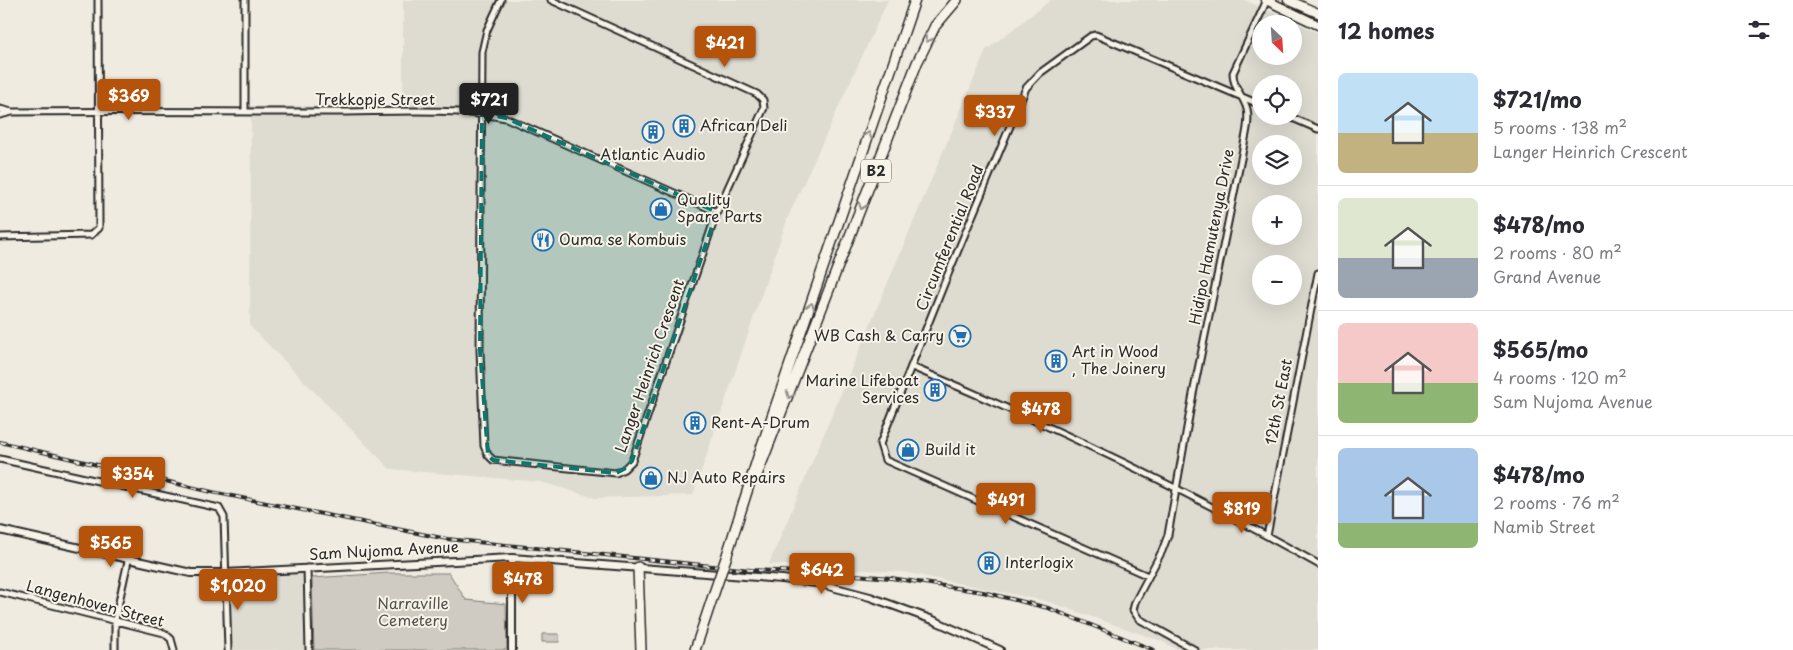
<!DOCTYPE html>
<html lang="en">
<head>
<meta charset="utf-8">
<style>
	:root { --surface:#fff; --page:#f7f7f7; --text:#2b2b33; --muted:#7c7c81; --line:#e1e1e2; --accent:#b45309 }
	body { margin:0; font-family:"Playpen Sans",sans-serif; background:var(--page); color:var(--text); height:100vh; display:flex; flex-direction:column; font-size:19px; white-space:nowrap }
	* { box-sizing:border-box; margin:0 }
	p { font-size:16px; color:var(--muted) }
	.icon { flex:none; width:28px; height:28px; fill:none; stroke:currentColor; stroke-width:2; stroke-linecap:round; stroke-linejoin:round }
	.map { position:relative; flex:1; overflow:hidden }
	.panel { display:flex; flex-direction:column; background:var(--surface); width:475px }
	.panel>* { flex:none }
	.needle { width:32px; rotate:155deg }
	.tools { position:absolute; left:1252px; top:15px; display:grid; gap:10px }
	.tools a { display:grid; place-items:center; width:50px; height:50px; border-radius:50%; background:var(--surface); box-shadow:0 5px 20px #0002; font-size:25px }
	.price { position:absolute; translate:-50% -42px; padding:0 11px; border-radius:5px; background:var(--accent); color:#fff; font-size:16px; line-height:32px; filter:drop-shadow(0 1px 2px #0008) }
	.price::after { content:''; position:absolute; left:50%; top:30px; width:15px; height:11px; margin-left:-8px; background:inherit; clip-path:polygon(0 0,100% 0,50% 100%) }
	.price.current { background:#222; color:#fff }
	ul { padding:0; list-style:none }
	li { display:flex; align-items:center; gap:15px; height:125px; padding:0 20px }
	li+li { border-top:1px solid var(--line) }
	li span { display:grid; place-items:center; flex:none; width:140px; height:100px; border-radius:8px; color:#555 }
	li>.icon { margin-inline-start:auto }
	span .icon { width:60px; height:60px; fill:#fffc; stroke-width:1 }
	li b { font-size:21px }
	h2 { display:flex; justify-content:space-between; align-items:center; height:60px; padding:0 20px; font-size:21px }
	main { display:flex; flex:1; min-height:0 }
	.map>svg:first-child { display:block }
	.built { fill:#dedbd1; fill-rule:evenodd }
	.green { fill:#cfcbc2; stroke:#7d7b76 }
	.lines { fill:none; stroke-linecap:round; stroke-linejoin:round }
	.minor-casing { stroke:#2b2b2b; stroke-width:9 }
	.tertiary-casing { stroke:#2b2b2b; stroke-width:10 }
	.secondary-casing { stroke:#2b2b2b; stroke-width:11 }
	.trunk-casing { stroke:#2b2b2b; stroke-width:12 }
	.minor { stroke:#f7f3e8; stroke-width:5 }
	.tertiary { stroke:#f7f3e8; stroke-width:6 }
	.secondary { stroke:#f7f3e8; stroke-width:8 }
	.trunk { stroke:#f7f3e8; stroke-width:9 }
	.rail-casing { stroke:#2b2b2b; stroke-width:4 }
	.rail { stroke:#f7f3e8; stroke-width:2; stroke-dasharray:5.5; stroke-linecap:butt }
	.trunk-bridge-casing { stroke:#2b2b2b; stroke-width:12; stroke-linecap:butt }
	.trunk-bridge { stroke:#f7f3e8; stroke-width:9 }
	.oneway { stroke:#918f8a }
	.marked { fill:#0f766e; fill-opacity:0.2; stroke:#0f766e; stroke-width:4; stroke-dasharray:10 6; stroke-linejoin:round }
	.labels { text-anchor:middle; stroke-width:4; stroke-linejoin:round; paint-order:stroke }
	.shield { fill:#f7f3e8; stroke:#686764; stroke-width:1 }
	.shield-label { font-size:14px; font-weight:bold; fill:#2b2b2b }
	.street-label { font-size:15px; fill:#2b2b2b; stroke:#f7f3e8 }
	.poi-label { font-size:15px; fill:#2b2b2b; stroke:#f7f3e8; text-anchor:start }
	.park-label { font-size:15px; fill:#545351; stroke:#f7f3e8 }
</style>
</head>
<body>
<main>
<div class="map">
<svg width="1318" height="650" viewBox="0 0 1318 650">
	<rect width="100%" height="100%" fill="#efebe0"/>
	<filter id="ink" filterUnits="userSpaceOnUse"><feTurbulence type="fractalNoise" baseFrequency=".02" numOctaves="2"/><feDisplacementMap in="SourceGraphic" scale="10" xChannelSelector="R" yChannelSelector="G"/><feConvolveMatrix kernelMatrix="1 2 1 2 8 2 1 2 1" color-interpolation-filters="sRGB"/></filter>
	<g filter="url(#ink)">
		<!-- built -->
		<path class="built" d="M403 0H888L788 217 693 495 595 498 541 482 390 469 250 326 251 106H403Z
			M1051 0H1245L1318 33V650H1178L1161 641 1046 601 903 572 769 564 986 50ZM1261 24H1294V56H1261ZM1261 84H1294V116H1261ZM1261 144H1294V176H1261ZM1261 204H1294V236H1261ZM1261 264H1294V296H1261Z
			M307 568 309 650H228L226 573Z"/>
		<!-- green -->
		<path class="green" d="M389 573H449L466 600 506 604 507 650H314L312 578Z
			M542 634H559V642H542Z"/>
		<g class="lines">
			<!-- minor casing -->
			<g class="minor-casing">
				<path id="minor" d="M245 0V111
					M501 0 487 30 482 52 480 350 484 446 488 455 493 460 616 473 624 469 632 461 717 212 764 108 763 100 757 94 551 0
					M0 109 12 112
					M0 115 12 112C114 111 215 112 316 112 379 113 444 106 506 118L717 212
					M1288 116 1318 129
					M0 237 91 235 99 228 98 0
					M912 367C1051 425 1186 490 1318 564
					M0 459 219 508 224 517 228 650
					M1267 536 1318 273
					M307 568 309 650
					M1148 576 885 460 880 444 946 279 1026 88 1040 73 1091 36 1096 35 1261 105
					M0 592 164 633 171 639 174 650
					M115 650V620L128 561
					M1195 650 1139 619 1133 610 1135 602 1162 551 1168 535 1193 394 1243 149C1245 137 1250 122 1247 109 1243 95 1233 88 1233 73L1267 0"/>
			</g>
			<!-- tertiary casing -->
			<g class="tertiary-casing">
				<path id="tertiary" d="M0 530 191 573H226L512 558 782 579 817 583 870 597 933 620 1000 650
					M512 558V650"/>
			</g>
			<!-- secondary casing -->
			<g class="secondary-casing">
				<path id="secondary" d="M1266 0 1318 25
					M1288 0 1318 13"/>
			</g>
			<!-- trunk casing -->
			<g class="trunk-casing">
				<path id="trunk" d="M757 475 917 63 935 26 957 0
					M726 558 757 460 915 0
					M638 567 641 650
					M695 650 714 593"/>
			</g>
			<!-- minor -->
			<use href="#minor" class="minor"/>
			<!-- tertiary -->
			<use href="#tertiary" class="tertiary"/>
			<!-- secondary -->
			<use href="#secondary" class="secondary"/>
			<!-- trunk -->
			<use href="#trunk" class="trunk"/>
			<!-- rail casing -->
			<g class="rail-casing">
				<path id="rail" d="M0 442 212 492 447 539 751 570 831 573 891 578 983 592 1048 608 1154 650"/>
			</g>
			<!-- rail -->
			<use href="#rail" class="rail"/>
			<!-- trunk-bridge casing -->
			<g class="trunk-bridge-casing">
				<path id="trunk-bridge" d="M714 593 726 558"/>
			</g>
			<!-- trunk-bridge -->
			<use href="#trunk-bridge" class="trunk-bridge"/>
		</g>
		<!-- one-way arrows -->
		<defs><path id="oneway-chevron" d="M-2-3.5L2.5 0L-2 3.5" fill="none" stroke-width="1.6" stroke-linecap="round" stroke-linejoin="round" transform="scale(1.25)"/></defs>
		<g class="oneway">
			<use href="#oneway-chevron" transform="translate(928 39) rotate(118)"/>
			<use href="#oneway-chevron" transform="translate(868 135) rotate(-71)"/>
			<use href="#oneway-chevron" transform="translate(862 206) rotate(111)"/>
			<use href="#oneway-chevron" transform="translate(811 306) rotate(-72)"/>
			<use href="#oneway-chevron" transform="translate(790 395) rotate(111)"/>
		</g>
	</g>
	<!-- marked area -->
	<path class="marked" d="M482 113 506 118 717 212 632 461 624 469 616 473 493 460 488 455 480 350Z"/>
	<!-- icons -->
	<defs>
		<g id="building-ring" transform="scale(1.125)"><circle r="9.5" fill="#f7f3e8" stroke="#1f6fb2" stroke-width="1.5"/><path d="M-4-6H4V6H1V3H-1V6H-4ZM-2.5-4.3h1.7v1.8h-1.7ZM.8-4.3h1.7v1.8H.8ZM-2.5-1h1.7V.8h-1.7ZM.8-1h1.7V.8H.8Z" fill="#1f6fb2"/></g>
		<g id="shop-ring" transform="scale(1.125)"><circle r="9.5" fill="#f7f3e8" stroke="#1f6fb2" stroke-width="1.5"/><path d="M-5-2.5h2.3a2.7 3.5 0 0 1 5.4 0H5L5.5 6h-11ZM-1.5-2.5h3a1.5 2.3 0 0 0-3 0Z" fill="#1f6fb2"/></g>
		<g id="restaurant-ring" transform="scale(1.125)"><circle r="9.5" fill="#f7f3e8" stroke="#1f6fb2" stroke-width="1.5"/><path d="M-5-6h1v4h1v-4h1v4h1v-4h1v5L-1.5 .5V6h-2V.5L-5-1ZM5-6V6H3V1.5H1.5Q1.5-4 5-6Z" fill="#1f6fb2"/></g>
		<g id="supermarket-ring" transform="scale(1.125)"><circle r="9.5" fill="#f7f3e8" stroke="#1f6fb2" stroke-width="1.5"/><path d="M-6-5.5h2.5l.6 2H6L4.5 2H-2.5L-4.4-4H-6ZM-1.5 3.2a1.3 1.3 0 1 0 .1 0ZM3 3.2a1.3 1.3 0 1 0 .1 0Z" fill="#1f6fb2"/></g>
	</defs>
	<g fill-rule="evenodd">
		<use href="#building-ring" x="684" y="126"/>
		<use href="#building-ring" x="653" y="132"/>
		<use href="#shop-ring" x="661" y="209"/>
		<use href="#restaurant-ring" x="543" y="240"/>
		<use href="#supermarket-ring" x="960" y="336"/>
		<use href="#building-ring" x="1056" y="361"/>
		<use href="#building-ring" x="935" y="390"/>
		<use href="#building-ring" x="695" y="423"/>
		<use href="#shop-ring" x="908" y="450"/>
		<use href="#shop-ring" x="651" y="478"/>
		<use href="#building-ring" x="989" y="563"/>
	</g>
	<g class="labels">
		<!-- shield labels -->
		<rect class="shield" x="861" y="159.5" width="30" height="23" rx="4"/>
		<g class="shield-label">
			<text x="876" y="176">B2</text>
		</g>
		<!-- street labels -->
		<g class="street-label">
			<text x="375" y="105">Trekkopje Street</text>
			<text transform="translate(1212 237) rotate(-79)" y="5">Hidipo Hamutenya Drive</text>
			<text transform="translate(950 238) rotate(-68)" y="5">Circumferential Road</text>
			<text transform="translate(650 366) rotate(-71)" y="5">Langer Heinrich Crescent</text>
			<text transform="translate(1279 402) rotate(-79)" y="5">12th St East</text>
			<text transform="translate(384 551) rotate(-3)" y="5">Sam Nujoma Avenue</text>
			<text transform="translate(95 604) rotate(15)" y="5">Langenhoven Street</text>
		</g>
		<!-- poi labels -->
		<g class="poi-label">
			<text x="700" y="131">African Deli</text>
			<text x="653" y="160" text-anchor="middle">Atlantic Audio</text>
			<text x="677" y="205">Quality<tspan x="677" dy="17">Spare Parts</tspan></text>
			<text x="559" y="245">Ouma se Kombuis</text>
			<text x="944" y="341" text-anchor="end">WB Cash &amp; Carry</text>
			<text x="1072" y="357">Art in Wood<tspan x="1072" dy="17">, The Joinery</tspan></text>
			<text x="919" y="386" text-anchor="end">Marine Lifeboat<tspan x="919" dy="17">Services</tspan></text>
			<text x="711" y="428">Rent-A-Drum</text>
			<text x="924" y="455">Build it</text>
			<text x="667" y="483">NJ Auto Repairs</text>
			<text x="1005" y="568">Interlogix</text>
		</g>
		<!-- park labels -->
		<g class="park-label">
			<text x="413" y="609">Narraville<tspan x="413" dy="17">Cemetery</tspan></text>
		</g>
	</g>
</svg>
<div class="tools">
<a><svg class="needle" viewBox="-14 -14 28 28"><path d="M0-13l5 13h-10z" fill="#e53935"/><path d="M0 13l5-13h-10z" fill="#7c7c81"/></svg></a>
<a><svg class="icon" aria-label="locate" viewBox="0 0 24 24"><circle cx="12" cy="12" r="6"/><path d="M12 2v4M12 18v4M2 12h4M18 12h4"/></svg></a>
<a><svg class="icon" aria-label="layers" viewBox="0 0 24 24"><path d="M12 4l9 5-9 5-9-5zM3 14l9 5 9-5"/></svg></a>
<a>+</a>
<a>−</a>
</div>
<b class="price" style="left:725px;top:68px">$421</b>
<b class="price" style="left:129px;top:121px">$369</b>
<b class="price current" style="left:489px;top:125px">$721</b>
<b class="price" style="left:995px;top:137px">$337</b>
<b class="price" style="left:1041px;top:434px">$478</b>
<b class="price" style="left:133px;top:499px">$354</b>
<b class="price" style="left:1006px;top:525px">$491</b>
<b class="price" style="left:1242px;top:534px">$819</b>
<b class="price" style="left:111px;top:568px">$565</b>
<b class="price" style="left:822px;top:595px">$642</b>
<b class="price" style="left:523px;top:604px">$478</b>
<b class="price" style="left:238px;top:611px">$1,020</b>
</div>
<section class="panel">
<h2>12 homes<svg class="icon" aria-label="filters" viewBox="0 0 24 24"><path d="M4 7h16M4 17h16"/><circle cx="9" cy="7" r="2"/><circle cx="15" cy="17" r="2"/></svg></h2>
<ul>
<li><span style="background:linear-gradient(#bfe0f5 60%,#c2b280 0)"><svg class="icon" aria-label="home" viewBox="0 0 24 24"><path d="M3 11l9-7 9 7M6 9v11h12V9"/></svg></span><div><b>$721/mo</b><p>5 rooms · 138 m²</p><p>Langer Heinrich Crescent</p></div></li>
<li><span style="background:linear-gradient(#dfe7d0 60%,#9aa5b1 0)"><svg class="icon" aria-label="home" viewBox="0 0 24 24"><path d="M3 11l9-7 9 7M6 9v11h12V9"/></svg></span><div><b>$478/mo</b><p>2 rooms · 80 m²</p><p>Grand Avenue</p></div></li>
<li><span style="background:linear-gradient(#f6c9c9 60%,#8fb573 0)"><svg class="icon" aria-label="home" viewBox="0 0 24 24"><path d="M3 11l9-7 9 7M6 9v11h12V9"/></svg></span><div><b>$565/mo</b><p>4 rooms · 120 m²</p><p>Sam Nujoma Avenue</p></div></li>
<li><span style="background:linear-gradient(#a9c7e8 75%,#8fb573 0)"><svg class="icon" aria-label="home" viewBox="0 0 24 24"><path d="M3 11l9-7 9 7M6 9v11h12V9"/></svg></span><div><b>$478/mo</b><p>2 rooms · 76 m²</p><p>Namib Street</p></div></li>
</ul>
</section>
</main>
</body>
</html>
